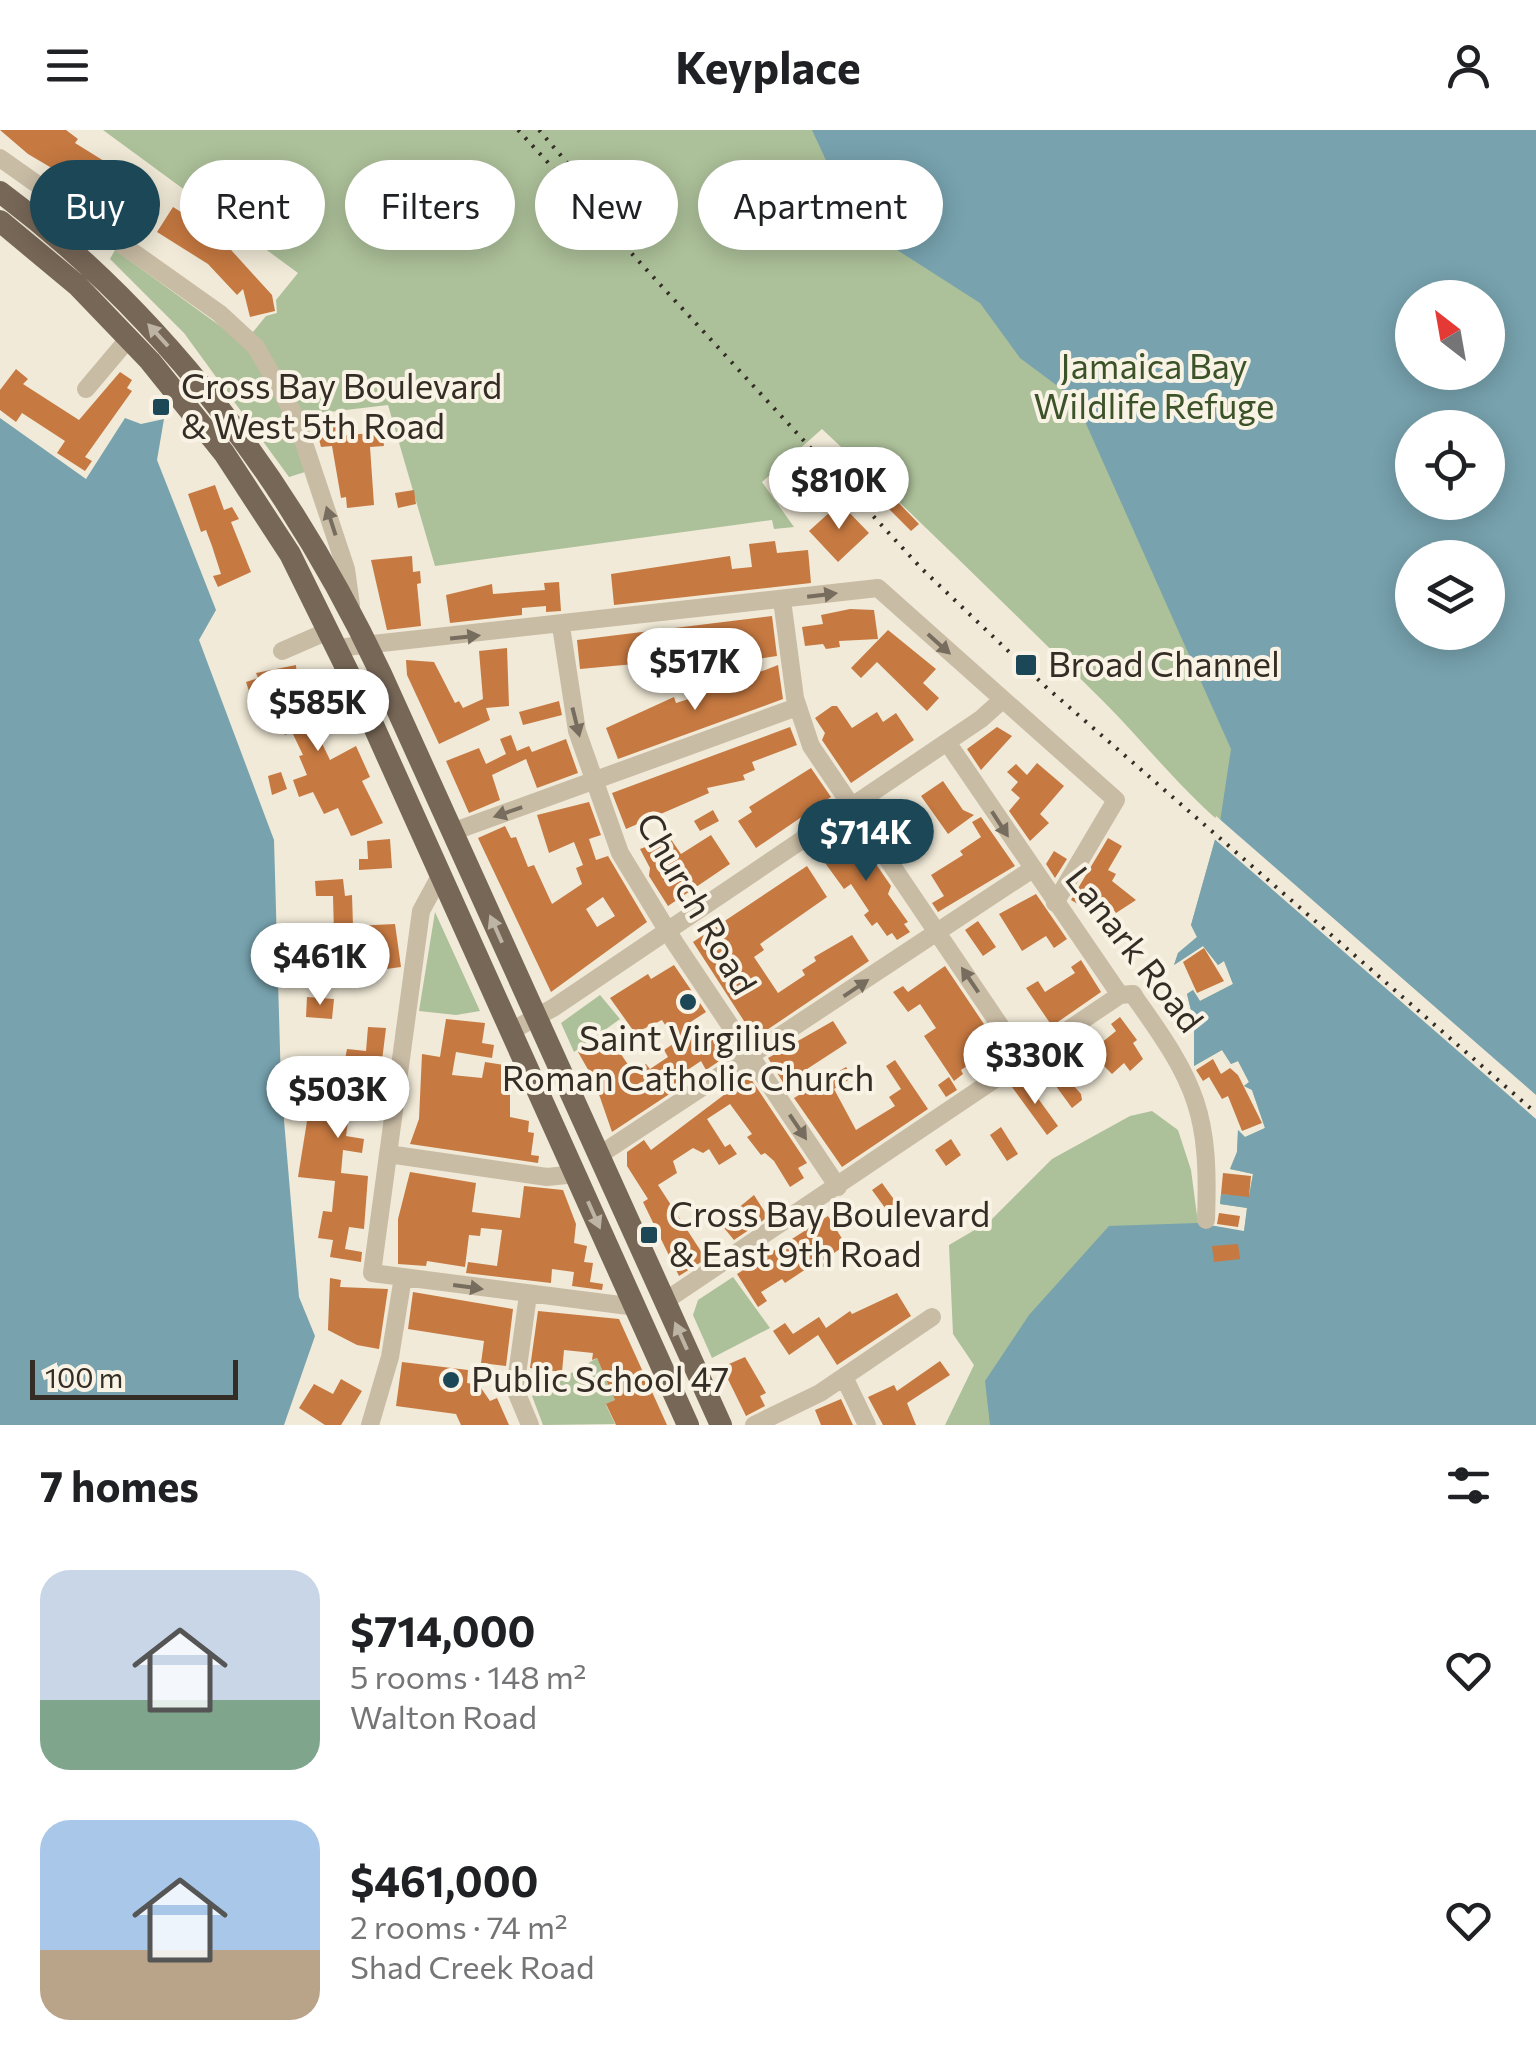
<!DOCTYPE html>
<html lang="en">
<head>
<meta charset="utf-8">
<style>
	:root { --surface:#fff; --page:#f6f6f6; --text:#202124; --muted:#757577; --accent:#1c4756 }
	body { margin:0; font-family:Commissioner,sans-serif; background:var(--page); color:var(--text); height:100vh; display:flex; flex-direction:column; font-size:38px; white-space:nowrap }
	* { box-sizing:border-box; margin:0 }
	p { font-size:32px; color:var(--muted) }
	.icon { flex:none; width:55px; height:55px; fill:none; stroke:currentColor; stroke-width:2; stroke-linecap:round; stroke-linejoin:round }
	.map { position:relative; height:1295px; overflow:hidden }
	.details { display:flex; flex-direction:column; background:var(--surface); flex:1 }
	.details>* { flex:none }
	.banner { position:absolute; left:30px; top:30px; width:1000px; height:90px; display:flex; gap:20px }
	.needle { width:65px; rotate:329deg }
	.buttons { position:absolute; left:1395px; top:150px; display:grid; gap:20px }
	.buttons a { display:grid; place-items:center; width:110px; height:110px; border-radius:50%; background:var(--surface); box-shadow:0 5px 25px #0003; font-size:50px }
	.scale { position:absolute; left:30px; bottom:25px; width:208px; box-sizing:border-box; padding-left:10px; border:5px solid #342d26; border-top:0; font-size:28px; line-height:35px; white-space:nowrap; color:#342d26; -webkit-text-stroke:8px #f9f3e5; paint-order:stroke }
	.price { position:absolute; translate:-50% -85px; padding:0 22px; border-radius:35px; background:#fff; color:#222; font-size:32px; line-height:65px; filter:drop-shadow(0 2px 5px #0008) }
	.price::after { content:''; position:absolute; left:50%; top:60px; width:30px; height:22px; margin-left:-15px; background:inherit; clip-path:polygon(0 0,100% 0,50% 100%) }
	.price.on { background:var(--accent); color:#fff }
	ul { padding:0; list-style:none }
	li { display:flex; align-items:center; gap:30px; height:250px; padding:0 40px }
	li span { display:grid; place-items:center; flex:none; width:280px; height:200px; border-radius:30px; color:#555 }
	li>.icon { margin-inline-start:auto }
	span .icon { width:120px; height:120px; fill:#fffc; stroke-width:1 }
	li b { font-size:42px }
	h2 { display:flex; justify-content:space-between; align-items:center; height:120px; padding:0 40px; font-size:42px }
	.pill { padding:0 35px; border-radius:45px; background:var(--surface); box-shadow:0 5px 25px #0003; font-size:35px; line-height:90px }
	.pill.on { background:var(--accent); color:#fff }
	header { display:flex; justify-content:space-between; align-items:center; height:130px; padding:0 40px; background:var(--surface); font-size:45px; font-weight:700 }
	.map>svg:first-child { display:block }
	.green { fill:#acc099; fill-rule:evenodd }
	.water { fill:#77a2ae; fill-rule:evenodd }
	.pier { fill:#f1ead8 }
	.building { fill:#c67941; fill-rule:evenodd }
	.lines { fill:none; stroke-linecap:round; stroke-linejoin:round }
	.minor { stroke:#c9bca5; stroke-width:18 }
	.major { stroke:#776757; stroke-width:22 }
	.rail { stroke:#342d26; stroke-width:4; stroke-dasharray:2.5 8; stroke-linecap:butt }
	.oneway { fill:#beb4a5 }
	.oneway2 { fill:#776d5f }
	.poi-dot { fill:#1c4756; stroke:#f9f3e5; stroke-width:4 }
	.labels { text-anchor:middle; stroke-width:8; stroke-linejoin:round; paint-order:stroke }
	.park-label { font-size:35px; fill:#3c532a; stroke:#f9f3e5 }
	.poi-label { font-size:35px; fill:#342d26; stroke:#f9f3e5; text-anchor:start }
	.street-label { font-size:35px; fill:#342d26; stroke:#f9f3e5 }
</style>
</head>
<body>
<header><svg class="icon" aria-label="menu" viewBox="0 0 24 24"><path d="M4 6h16M4 12h16M4 18h16"/></svg>Keyplace<svg class="icon" aria-label="person" viewBox="0 0 24 24"><circle cx="12" cy="8" r="4"/><path d="M4 21q1-7 8-7t8 7"/></svg></header>
<div class="map">
<svg width="1536" height="1295" viewBox="0 0 1536 1295">
	<rect width="100%" height="100%" fill="#f1ead8"/>
	<!-- green -->
	<path class="green" d="M103 0H1536V1295H945L974 1235 953 1204 949 1115 990 1091 1052 1029 1130 986 1152 981 1178 1000 1191 1040 1198 1093 1244 1102 1247 1078 1220 1074 1221 1064 1249 1066 1253 1044 1230 1039 1237 1022 1238 1000 1245 1007 1265 998 1252 960 1244 956 1249 952 1238 931 1231 934 1222 920 1194 936V893L1187 864 1193 860 1200 871 1233 854 1224 831 1218 835 1203 816 1174 835 1178 823 1197 807 1191 795 1220 692C1177 655 1143 611 1103 571 1010 479 917 388 822 299L762 352 794 397 774 399 772 390 435 436 388 275 295 286 248 208 266 186 277 183 276 170 298 143ZM1412 168H1488V242H1412ZM1412 298H1488V372H1412ZM1412 428H1488V502H1412Z
		M115 120 252 219 282 274 305 342 289 347 184 203 110 129Z
		M435 782 480 881 456 885 419 881Z
		M600 865 620 889 574 922 561 893Z
		M733 1147 770 1198 712 1228 693 1185 698 1170Z
		M597 1228 607 1251 617 1258 611 1261 615 1270 606 1275 615 1294 543 1295 532 1266Z"/>
	<!-- water -->
	<path class="water" d="M812 0H1536V1295H990L985 1251 1029 1185 1109 1096 1198 1093 1244 1101 1247 1078 1220 1074 1221 1064 1249 1066 1253 1044 1230 1039 1237 1022 1238 1000 1245 1007 1265 998 1252 960 1244 956 1249 952 1238 931 1231 934 1222 920 1194 936V893L1187 864 1193 860 1200 871 1233 854 1224 831 1218 835 1203 816 1174 835 1178 823 1197 807 1191 795 1220 692 1231 619 1075 269 1020 228 980 173 855 93ZM1412 168H1488V242H1412ZM1412 298H1488V372H1412ZM1412 428H1488V502H1412Z
		M0 288 86 349 125 288 141 294 164 289 157 330 216 480 199 510 274 710 281 955 299 1167 315 1206 284 1295H0Z"/>
	<!-- pier -->
	<path class="pier" d="M1216 686 1536 965V989L1211 706Z"/>
	<!-- building -->
	<path class="building" d="M0 0H66L78 9 75 13 154 62 138 89 28 24Z
		M173 77 194 90 189 99 208 110 212 104 222 110 272 165 275 181 250 187 243 159 237 165 208 134 157 102Z
		M16 239 28 249 23 254 79 290 120 242 132 250 127 258 132 261 85 327 92 331 85 341 57 323 65 311 22 283 16 292 0 280V260Z
		M337 290 339 306 382 302 384 316 370 317 374 375 347 378 346 367 341 368 332 316 321 317 315 293Z
		M215 355 224 380 232 377 239 389 231 392 251 442 218 457 213 446 221 444 212 416 206 400 201 402 188 364Z
		M414 360 416 374 398 378 395 363Z
		M892 366 919 394 911 401 884 374Z
		M840 373 869 403 838 432 809 401Z
		M775 411 777 423 808 420 811 453 614 475 611 444 730 426 732 439 752 437 749 414Z
		M412 426 413 442 420 441 421 453 417 454 421 496 387 500 371 430Z
		M559 452 561 481 546 482V476L522 478V485L450 493 446 465 492 454 493 464 545 460 544 453Z
		M850 479 874 480 878 509 839 511 840 517 826 519 823 514 805 516 802 497 823 494 821 485Z
		M772 486 777 526 723 534 722 526 580 539 577 510Z
		M888 500 936 539 923 553 939 568 927 581 877 532 861 548 851 538Z
		M507 518 509 576 486 578 490 590 439 614 407 545 406 530 434 532 455 573 459 571 463 578 483 569 479 521Z
		M296 535 298 563 330 630 356 616 370 647 362 651 383 693 355 705 351 706 338 678 324 684 313 662 299 667 293 650 307 645 299 626 303 625 292 602 285 605 269 576 264 578 258 561 250 564 246 552 258 548 256 543Z
		M778 535 783 569 618 629 606 598 674 567 676 573 692 568Z
		M559 571 562 585 523 595 519 582Z
		M832 576H837L852 598 877 582 883 592 896 583 914 610 851 653 822 610 825 603 815 588Z
		M790 597 797 615 752 632 755 640 743 645 745 650 707 658 709 663 626 699 612 663Z
		M997 597 1012 606 981 640 967 619Z
		M511 605 517 621 529 616 532 622 566 609 578 643 537 658 526 629 492 645 500 670 469 683 446 631 479 618 486 634 506 624 500 609Z
		M1037 633 1064 656 1040 684 1049 693 1030 711 1009 681 1020 668 1011 660 1018 652 1007 642 1016 634 1027 645Z
		M811 638 831 667 756 718 738 691 752 682 749 677Z
		M281 642 287 659 272 665 268 646Z
		M943 651 963 680 974 685 948 704 921 666Z
		M589 672 601 705 589 709 596 730 608 726 647 792 551 862 478 708 505 696 511 708 516 707 528 737 534 735 552 774 582 754 576 738 583 735 574 712 549 723 537 685ZM603 767 615 786 597 797 586 779Z
		M898 673 920 706 897 719 876 689Z
		M713 680 719 691 700 701 694 691Z
		M981 687 1015 736 938 782 932 773 944 766 931 745 963 725 960 721 981 707 972 692Z
		M854 702 891 756 888 764 908 792 904 794 910 802 897 810 892 803 887 806 877 792 872 796 864 785 869 781 851 754 844 759 820 726Z
		M711 705 730 734 668 776 649 746 650 738 640 719 670 708 681 724Z
		M1108 708 1122 716 1108 740 1116 744 1112 751 1136 770 1116 783 1108 772 1090 781 1071 770Z
		M390 709 392 738 359 740V729H368L367 711Z
		M1054 721 1067 729 1055 748 1046 734Z
		M807 736 827 767 760 814 764 820 754 827 778 863 805 845 802 840 816 831 814 827 852 805 869 831 755 908 693 812Z
		M343 749 345 766 352 765 353 796 395 794 401 837 350 844 349 809 334 804 333 766H316L315 751Z
		M1036 764 1067 809 1054 818 1046 806 1022 821 999 784Z
		M978 791 996 817 983 826 965 800Z
		M1204 818 1224 851 1197 863 1183 832Z
		M1081 830 1101 862 1052 896 1026 858 1038 851 1045 862 1075 843 1071 837Z
		M674 835 706 882 689 893 702 915 720 903 733 922 706 940 701 931 677 947 683 955 612 1002 594 950 578 922 606 902 633 942 646 934 650 939 668 927 664 920 676 912 662 890 635 903 610 868 648 844 651 849Z
		M945 836 998 915 961 940 963 944 954 951 924 906 936 898 920 874 908 882 893 862 903 856 908 862Z
		M307 867 334 869 332 889 306 887Z
		M1120 887 1137 910 1133 913 1143 929 1130 941 1124 933 1112 944 1090 922 1116 901 1111 894Z
		M446 889 485 893 482 913 494 915 492 928 456 922 452 945 482 948 485 932 504 935 505 952 510 953V987L529 991 528 1002 534 1003 531 1025 539 1026 538 1033 410 1014 419 989 422 924 440 927Z
		M833 891 847 913 784 954 768 928Z
		M368 897 386 898 381 939 356 935 346 1006 364 1009 362 1023 343 1020 341 1043 368 1046 364 1099 349 1097 345 1119 362 1122 361 1132 330 1127 333 1110 318 1108 323 1081 332 1082 335 1051 298 1047 313 954H299L300 934 344 935 347 919 366 921Z
		M1213 929 1221 944 1230 938 1238 945 1262 993 1242 1001 1228 966 1222 969 1209 947 1203 951 1196 940Z
		M895 930 928 979 842 1037 794 968 846 937 853 947 834 959 856 1000 895 976 889 967 901 959 886 936Z
		M1051 930 1081 964 1082 970 1072 978 1042 937Z
		M749 946 807 1033 798 1038 804 1048 790 1057 774 1031 765 1023 761 1025 747 1007 752 1004 730 974 707 989 725 1017 730 1014 737 1024 719 1035 709 1019 703 1023 693 1018 673 1031 677 1043 658 1055 706 1129 679 1146 643 1072 648 1069 627 1036V1022L644 1010 651 1020Z
		M949 947 957 960 946 967 938 955Z
		M1024 949 1058 996 1047 1005 1012 957Z
		M1001 997 1018 1024 1007 1031 990 1005Z
		M951 1009 961 1025 946 1036 935 1020Z
		M410 1042 476 1053 472 1082 520 1088 524 1056 563 1060 576 1094 574 1113 587 1116 584 1132 593 1133 590 1152 603 1154 602 1160 572 1156 574 1142 552 1139 551 1153 466 1143 468 1132 497 1136 502 1100 481 1098 480 1106 469 1105 465 1137 427 1131 426 1136 398 1134V1089Z
		M1223 1043 1251 1046 1249 1067 1221 1064Z
		M882 1053 898 1075 888 1082 872 1060Z
		M754 1065 768 1087 734 1110 720 1093Z
		M1219 1083 1240 1086 1238 1097 1217 1094Z
		M828 1086 846 1115 822 1131 825 1136 816 1141 812 1135 785 1153 782 1149 761 1162 767 1171 758 1177 737 1144Z
		M1238 1114 1240 1129 1214 1132 1212 1116Z
		M330 1148 341 1150 340 1157 388 1159 379 1219 357 1215 328 1200Z
		M413 1162 513 1179 506 1236 481 1233 484 1211 408 1199Z
		M897 1163 911 1186 837 1235 818 1205 789 1225 773 1201 785 1193 793 1204 819 1187 826 1198 850 1181 852 1184Z
		M538 1181 619 1189 667 1295H616L606 1274 615 1270 597 1228 592 1230 593 1223 564 1220 562 1242 530 1238Z
		M745 1227 766 1263 760 1266 765 1276 746 1286 722 1237Z
		M940 1231 950 1245 907 1273 916 1295H883L868 1267 894 1255 897 1261Z
		M402 1232 468 1240 467 1253 479 1255 490 1271 497 1268 509 1295H461L456 1284 396 1276Z
		M341 1249 362 1261 341 1295H325L299 1278 314 1254 333 1264Z
		M841 1269 853 1295H821L815 1280Z"/>
	<g class="lines">
		<!-- minor -->
		<path class="minor" d="M0 28 219 183 256 217 295 286 346 439 351 475
			M86 259 129 208
			M782 470 795 568 811 616 1024 931
			M561 496 577 601 620 723 675 813 838 1057
			M337 518 878 458 1116 670 1055 773
			M282 521 328 501
			M947 612 1120 865
			M452 702 797 577
			M440 746 421 781 372 1143 636 1177
			M1120 865 1133 864 1136 869C1197 954 1210 984 1206 1090
			M511 901 553 878 981 589 1001 571
			M388 1024 547 1047 576 1044
			M598 1026 1031 740
			M528 1165 515 1259 530 1295
			M665 1171 1120 865
			M844 1247 867 1295
			M370 1295 390 1227 403 1147
			M754 1295 820 1263 932 1187"/>
		<!-- major -->
		<path class="major" d="M0 62C166 186 293 357 381 544L721 1295
			M0 91 77 155 150 231 224 323 290 424 361 568 688 1295"/>
		<!-- rail -->
		<path class="rail" d="M518 0 921 438 1046 557 1536 983
			M539 0 611 84"/>
	</g>
	<!-- one-way arrows -->
	<defs><path id="oneway-solid" d="M-6-.8H1V-3.2L6.5 0L1 3.2V.8H-6Z" transform="scale(2.5)"/></defs>
	<g class="oneway">
		<use href="#oneway-solid" transform="translate(158 205) rotate(-132)"/>
		<use href="#oneway-solid" transform="translate(496 799) rotate(-114)"/>
		<use href="#oneway-solid" transform="translate(594 1085) rotate(66)"/>
		<use href="#oneway-solid" transform="translate(681 1206) rotate(-114)"/>
	</g>
	<g class="oneway2">
		<use href="#oneway-solid" transform="translate(331 391) rotate(-108)"/>
		<use href="#oneway-solid" transform="translate(822 465) rotate(-7)"/>
		<use href="#oneway-solid" transform="translate(465 507) rotate(-6)"/>
		<use href="#oneway-solid" transform="translate(939 514) rotate(42)"/>
		<use href="#oneway-solid" transform="translate(576 592) rotate(76)"/>
		<use href="#oneway-solid" transform="translate(508 682) rotate(161)"/>
		<use href="#oneway-solid" transform="translate(1000 694) rotate(57)"/>
		<use href="#oneway-solid" transform="translate(970 850) rotate(-124)"/>
		<use href="#oneway-solid" transform="translate(856 858) rotate(-34)"/>
		<use href="#oneway-solid" transform="translate(798 997) rotate(56)"/>
		<use href="#oneway-solid" transform="translate(468 1157) rotate(8)"/>
	</g>
	<!-- markers -->
	<g class="poi-dot">
		<rect x="151" y="267" width="20" height="20" rx="5"/>
		<rect x="1014" y="523" width="24" height="24" rx="5"/>
		<circle cx="688" cy="872" r="10"/>
		<rect x="639" y="1095" width="20" height="20" rx="5"/>
		<circle cx="451" cy="1250" r="10"/>
	</g>
	<g class="labels">
		<!-- park labels -->
		<g class="park-label">
			<text x="1154" y="249">Jamaica Bay<tspan x="1154" dy="40">Wildlife Refuge</tspan></text>
		</g>
		<!-- poi labels -->
		<g class="poi-label">
			<text x="181" y="269">Cross Bay Boulevard<tspan x="181" dy="40">&amp; West 5th Road</tspan></text>
			<text x="1048" y="547">Broad Channel</text>
			<text x="688" y="921" text-anchor="middle">Saint Virgilius<tspan x="688" dy="40">Roman Catholic Church</tspan></text>
			<text x="669" y="1097">Cross Bay Boulevard<tspan x="669" dy="40">&amp; East 9th Road</tspan></text>
			<text x="471" y="1262">Public School 47</text>
		</g>
		<!-- street labels -->
		<g class="street-label">
			<text transform="translate(696 774) rotate(60)" y="12">Church Road</text>
			<text transform="translate(1134 820) rotate(52)" y="12">Lanark Road</text>
		</g>
	</g>
</svg>
<div class="buttons">
<a><svg class="needle" viewBox="-14 -14 28 28"><path d="M0-13l5 13h-10z" fill="#e53935"/><path d="M0 13l5-13h-10z" fill="#757577"/></svg></a>
<a><svg class="icon" aria-label="locate" viewBox="0 0 24 24"><circle cx="12" cy="12" r="6"/><path d="M12 2v4M12 18v4M2 12h4M18 12h4"/></svg></a>
<a><svg class="icon" aria-label="layers" viewBox="0 0 24 24"><path d="M12 4l9 5-9 5-9-5zM3 14l9 5 9-5"/></svg></a>
</div>
<div class="scale">100 m</div>
<b class="price" style="left:839px;top:402px">$810K</b>
<b class="price" style="left:695px;top:583px">$517K</b>
<b class="price" style="left:318px;top:624px">$585K</b>
<b class="price on" style="left:866px;top:754px">$714K</b>
<b class="price" style="left:320px;top:878px">$461K</b>
<b class="price" style="left:1035px;top:977px">$330K</b>
<b class="price" style="left:338px;top:1011px">$503K</b>
<div class="banner">
<a class="pill on">Buy</a>
<a class="pill">Rent</a>
<a class="pill">Filters</a>
<a class="pill">New</a>
<a class="pill">Apartment</a>
</div>
</div>
<section class="details">
<h2>7 homes<svg class="icon" aria-label="filters" viewBox="0 0 24 24"><path d="M4 7h16M4 17h16"/><circle cx="9" cy="7" r="2"/><circle cx="15" cy="17" r="2"/></svg></h2>
<ul>
<li><span style="background:linear-gradient(#c9d6e8 65%,#7fa58c 0)"><svg class="icon" aria-label="home" viewBox="0 0 24 24"><path d="M3 11l9-7 9 7M6 9v11h12V9"/></svg></span><div><b>$714,000</b><p>5 rooms · 148 m²</p><p>Walton Road</p></div><svg class="icon" aria-label="heart" viewBox="0 0 24 24"><path d="M12 20l-8-8c-3-5 5-10 8-4 3-6 11-1 8 4z"/></svg></li>
<li><span style="background:linear-gradient(#a9c7e8 65%,#b9a48a 0)"><svg class="icon" aria-label="home" viewBox="0 0 24 24"><path d="M3 11l9-7 9 7M6 9v11h12V9"/></svg></span><div><b>$461,000</b><p>2 rooms · 74 m²</p><p>Shad Creek Road</p></div><svg class="icon" aria-label="heart" viewBox="0 0 24 24"><path d="M12 20l-8-8c-3-5 5-10 8-4 3-6 11-1 8 4z"/></svg></li>
</ul>
</section>
</body>
</html>
